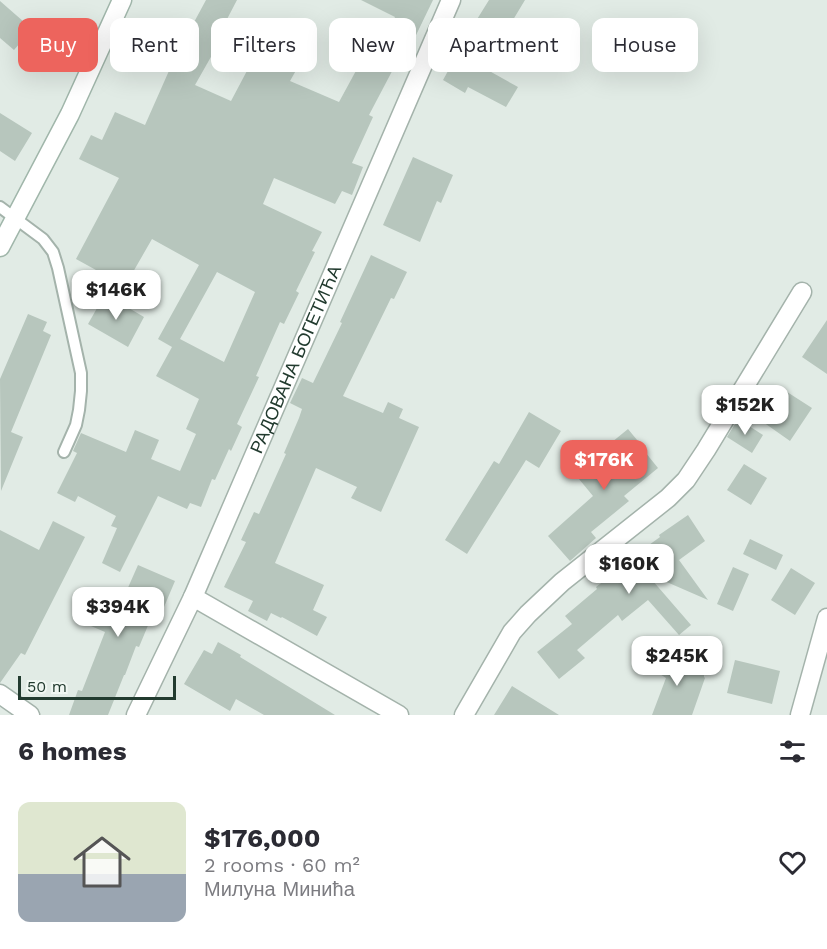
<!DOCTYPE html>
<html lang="en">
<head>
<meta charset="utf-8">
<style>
	:root { --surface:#fff; --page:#f7f7f7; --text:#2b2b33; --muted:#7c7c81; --line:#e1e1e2; --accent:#ed645d }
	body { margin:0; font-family:"Work Sans",sans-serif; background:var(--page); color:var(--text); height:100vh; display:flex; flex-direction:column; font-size:22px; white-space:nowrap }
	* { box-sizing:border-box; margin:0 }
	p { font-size:20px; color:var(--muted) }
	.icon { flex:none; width:33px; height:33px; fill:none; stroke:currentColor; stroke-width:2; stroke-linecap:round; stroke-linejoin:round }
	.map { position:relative; height:715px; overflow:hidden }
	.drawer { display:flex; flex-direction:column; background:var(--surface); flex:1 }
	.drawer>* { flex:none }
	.top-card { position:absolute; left:18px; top:18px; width:792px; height:54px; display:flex; gap:12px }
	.scale { position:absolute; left:18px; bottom:15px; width:158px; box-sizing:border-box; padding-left:6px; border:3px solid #223b2f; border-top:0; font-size:16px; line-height:21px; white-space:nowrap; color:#223b2f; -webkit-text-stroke:4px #f1f8f3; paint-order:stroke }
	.price { position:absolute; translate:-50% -51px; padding:0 14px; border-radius:12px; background:#fff; color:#222; font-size:20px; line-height:39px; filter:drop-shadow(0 2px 3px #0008) }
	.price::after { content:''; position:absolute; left:50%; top:36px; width:18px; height:14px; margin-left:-9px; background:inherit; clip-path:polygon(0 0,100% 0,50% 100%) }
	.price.current { background:var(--accent); color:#fff }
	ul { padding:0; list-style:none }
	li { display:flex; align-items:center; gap:18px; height:150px; padding:0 18px }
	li+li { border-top:2px solid var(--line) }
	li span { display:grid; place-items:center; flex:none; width:168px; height:120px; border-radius:12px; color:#555 }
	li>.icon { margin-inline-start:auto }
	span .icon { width:72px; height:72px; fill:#fffc; stroke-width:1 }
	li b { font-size:26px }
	h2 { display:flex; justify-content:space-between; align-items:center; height:72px; padding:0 18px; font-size:26px }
	.tag { padding:0 21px; border-radius:12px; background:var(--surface); box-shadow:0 6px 24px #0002; font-size:21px; line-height:54px }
	.tag.current { background:var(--accent); color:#fff }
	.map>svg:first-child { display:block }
	.building { fill:#b7c6bd; fill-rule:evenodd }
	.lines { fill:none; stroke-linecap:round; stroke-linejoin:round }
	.service-casing { stroke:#a4b3ab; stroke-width:14 }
	.minor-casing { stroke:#a4b3ab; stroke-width:21 }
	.secondary-casing { stroke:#a0b6aa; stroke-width:21 }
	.service { stroke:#fff; stroke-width:10 }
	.minor { stroke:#fff; stroke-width:18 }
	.secondary { stroke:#fff; stroke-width:18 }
	.labels { text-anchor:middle; stroke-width:4.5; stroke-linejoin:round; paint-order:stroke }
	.street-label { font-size:18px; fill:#223b2f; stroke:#f1f8f3 }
</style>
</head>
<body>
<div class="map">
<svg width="827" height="715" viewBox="0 0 827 715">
	<rect width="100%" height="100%" fill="#e1ebe5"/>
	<!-- building -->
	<path class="building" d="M206 0H237L213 46 216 48 195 85 231 101 249 67 259 72 276 42 303 58 290 81 339 102 364 56 374 61 395 17 361 0H433L404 60 399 58 369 115 373 117 352 163 363 167 352 195 342 191 335 204 274 178 263 204 322 232 312 251 315 252 296 291 299 293 284 324 280 322 256 376 259 377 237 424 242 427 231 451 229 449 215 480 212 479 201 507 190 503 187 509 158 496 120 572 102 563 117 528 111 526 116 516 78 496 75 502 57 493 77 453 73 451 81 433 126 452 135 430 159 440 151 459 180 471 196 434 186 429 199 399 156 376 172 347 158 339 199 265 152 239 125 286 76 259 119 178 79 159 91 135 102 140 115 112 145 125 172 64 145 48 160 22 186 37ZM217 272 255 292 224 362 180 339Z
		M489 0H525L484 68 518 87 506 107 468 87 465 93 443 80 467 37H466Z
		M0 1 32 29 14 50 0 38Z
		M0 113 32 133 15 161 0 151Z
		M413 157 453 175 441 203 437 201 420 242 383 225Z
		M371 255 407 272 394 299 391 298 343 396 383 413 388 402 403 409 399 418 419 427 381 512 351 498 357 487 316 468 275 563 324 585 313 610 327 617 317 636 282 617 281 618 271 613 267 621 248 611 253 601 224 587 246 542 241 540 254 512 259 514 286 454 284 453 299 418 302 409 290 403 302 378 313 383 342 323 340 322Z
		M105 294 144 317 128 347 88 324Z
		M28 314 47 322 43 331 51 335 11 432 23 437 1 491 0 379Z
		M827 320V374L802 357Z
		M784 390 812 408 790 441 763 422Z
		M529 412 561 431 539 468 526 460 467 554 445 540 494 461 499 464Z
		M738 419 763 435 752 453 727 437Z
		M628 429 642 446 641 447 658 468 624 496 629 501 591 532 596 538 570 561 548 536 593 496 574 473Z
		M744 464 767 478 751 505 727 490Z
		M688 515 705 541 679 560 708 600 646 573 691 625 679 635 648 600 622 621 618 615 577 650 585 658 559 679 537 652 572 624 565 616 597 589 596 587 632 559 631 558 660 537 659 535Z
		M53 521 85 537 25 655 21 653 0 683V530L39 550Z
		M750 539 783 555 776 570 743 554Z
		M138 565 175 581 164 607 157 604 139 647 136 646 125 675H124L108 715H69L78 690 82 691 105 632 77 620 88 594 119 608Z
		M733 567 749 574 733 611 717 604Z
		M791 568 815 583 795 615 771 600Z
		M218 642 241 655 240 657 335 715H264L236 699 230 711 184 684 204 650 212 654Z
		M657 654 698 668 696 672 704 675V677L705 678 692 715H652L666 678 649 667Z
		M735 660 780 671 772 704 727 693Z
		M512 686 559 715H494Z"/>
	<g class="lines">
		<!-- service casing -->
		<g class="service-casing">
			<path id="service" d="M0 207 43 239 53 252 58 268 81 373V391L79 410 76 425 64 452"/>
		</g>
		<!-- minor casing -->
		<g class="minor-casing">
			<g id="minor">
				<path d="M193 597 399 715"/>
				<path d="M0 694 30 715"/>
				<path id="s1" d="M136 715 193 597 451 0"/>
				<path d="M464 715 512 632 528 614 562 582 668 498 686 480 706 450 802 292"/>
				<path d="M800 715 827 618"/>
			</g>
		</g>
		<!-- secondary casing -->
		<g class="secondary-casing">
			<path id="secondary" d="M0 247 70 114 122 0"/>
		</g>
		<!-- service -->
		<use href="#service" class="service"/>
		<!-- minor -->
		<use href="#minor" class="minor"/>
		<!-- secondary -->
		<use href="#secondary" class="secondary"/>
	</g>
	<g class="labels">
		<!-- street labels -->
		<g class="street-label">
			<text dy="6" stroke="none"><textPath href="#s1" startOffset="390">РАДОВАНА БОГЕТИЋА</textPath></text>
		</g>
	</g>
</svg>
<div class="scale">50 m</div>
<b class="price" style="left:116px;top:321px">$146K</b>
<b class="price" style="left:745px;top:436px">$152K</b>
<b class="price current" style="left:604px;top:491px">$176K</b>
<b class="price" style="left:629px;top:595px">$160K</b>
<b class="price" style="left:118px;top:638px">$394K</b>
<b class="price" style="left:677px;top:687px">$245K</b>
<div class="top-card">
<a class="tag current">Buy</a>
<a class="tag">Rent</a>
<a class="tag">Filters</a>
<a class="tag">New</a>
<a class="tag">Apartment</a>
<a class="tag">House</a>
</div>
</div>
<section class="drawer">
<h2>6 homes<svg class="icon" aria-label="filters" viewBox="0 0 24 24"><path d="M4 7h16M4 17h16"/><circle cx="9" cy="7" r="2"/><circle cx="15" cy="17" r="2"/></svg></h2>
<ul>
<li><span style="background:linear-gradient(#dfe7d0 60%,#9aa5b1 0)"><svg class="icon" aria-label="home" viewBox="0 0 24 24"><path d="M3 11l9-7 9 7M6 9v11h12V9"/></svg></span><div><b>$176,000</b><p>2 rooms · 60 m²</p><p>Милуна Минића</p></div><svg class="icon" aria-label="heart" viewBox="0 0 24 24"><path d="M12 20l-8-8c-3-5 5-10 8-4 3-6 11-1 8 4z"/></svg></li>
</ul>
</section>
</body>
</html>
